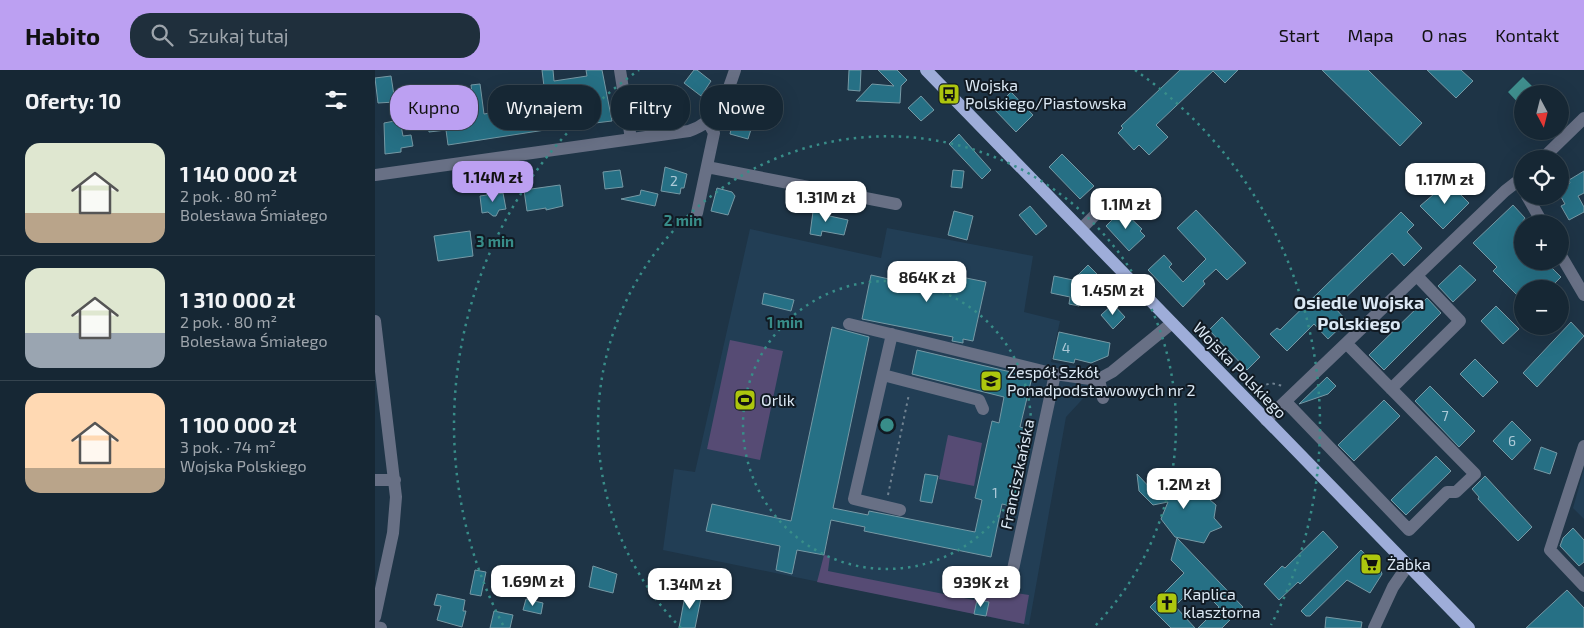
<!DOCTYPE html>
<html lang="pl">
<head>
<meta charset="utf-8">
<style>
	:root { --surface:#162734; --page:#1f2f3c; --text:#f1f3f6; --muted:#9ea5ac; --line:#35444f; --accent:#bca0f2 }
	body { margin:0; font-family:"Exo 2",sans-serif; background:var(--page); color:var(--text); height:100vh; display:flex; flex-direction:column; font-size:19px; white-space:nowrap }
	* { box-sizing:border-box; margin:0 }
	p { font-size:16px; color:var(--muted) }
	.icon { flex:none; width:28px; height:28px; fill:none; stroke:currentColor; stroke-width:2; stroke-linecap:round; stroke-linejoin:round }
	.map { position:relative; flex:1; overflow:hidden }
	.details { display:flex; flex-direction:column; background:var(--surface); width:375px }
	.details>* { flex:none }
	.guide { position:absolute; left:15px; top:15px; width:475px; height:45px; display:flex; gap:10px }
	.needle { width:32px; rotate:173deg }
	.buttons { position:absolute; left:1139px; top:15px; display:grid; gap:10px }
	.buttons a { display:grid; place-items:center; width:55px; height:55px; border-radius:50%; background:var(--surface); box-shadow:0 5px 20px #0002,0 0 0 1px var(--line); font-size:25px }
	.price { position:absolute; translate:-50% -42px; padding:0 11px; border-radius:10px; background:#fff; color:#222; font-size:16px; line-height:32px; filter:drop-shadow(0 1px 2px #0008) }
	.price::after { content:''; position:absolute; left:50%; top:30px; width:15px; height:11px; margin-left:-8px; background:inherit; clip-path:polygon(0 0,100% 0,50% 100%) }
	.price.current { background:var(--accent); color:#111 }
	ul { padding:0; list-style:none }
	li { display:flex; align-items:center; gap:15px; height:125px; padding:0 25px }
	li+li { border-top:1px solid var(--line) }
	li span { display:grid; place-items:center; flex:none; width:140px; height:100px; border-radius:15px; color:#555 }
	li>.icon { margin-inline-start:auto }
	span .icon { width:60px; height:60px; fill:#fffc; stroke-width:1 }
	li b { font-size:21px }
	h2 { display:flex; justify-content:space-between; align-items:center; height:60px; padding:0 25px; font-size:21px }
	.chip { padding:0 18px; border-radius:20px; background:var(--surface); box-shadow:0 5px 20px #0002,0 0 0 1px var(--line); font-size:18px; line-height:45px }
	.chip.current { background:var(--accent); color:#111 }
	header { display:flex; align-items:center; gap:30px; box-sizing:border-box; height:70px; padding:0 25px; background:var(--accent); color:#111 }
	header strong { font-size:24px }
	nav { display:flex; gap:28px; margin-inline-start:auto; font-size:18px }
	.search { width:350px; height:45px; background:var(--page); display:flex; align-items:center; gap:12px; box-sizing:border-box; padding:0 18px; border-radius:20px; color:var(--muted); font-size:19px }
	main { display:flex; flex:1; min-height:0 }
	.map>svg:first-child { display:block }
	.built { fill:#223e55 }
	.green { fill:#564b74 }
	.water { fill:#3f8f8e }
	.building { fill:#267085; stroke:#7699a5 }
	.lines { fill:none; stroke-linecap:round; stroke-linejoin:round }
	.path { stroke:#718392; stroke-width:2; stroke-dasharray:2.5 4; stroke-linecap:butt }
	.minor { stroke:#687085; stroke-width:12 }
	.major { stroke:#9eadd9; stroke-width:12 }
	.ring { fill:none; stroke:#388d89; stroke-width:2.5; stroke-dasharray:2.5 5 }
	.labels { text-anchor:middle; stroke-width:4; stroke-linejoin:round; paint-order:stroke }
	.number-label { font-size:14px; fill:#aecad8 }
	.poi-label { font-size:16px; fill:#dbe8f4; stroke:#111a23; text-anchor:start }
	.street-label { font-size:16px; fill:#dbe8f4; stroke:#111a23 }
	.neighbourhood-label { font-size:18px; font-weight:bold; fill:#dbe8f4; stroke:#111a23 }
	.centre { fill:#388d89; stroke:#111a23; stroke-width:2.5 }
	.ring-label { font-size:15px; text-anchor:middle; font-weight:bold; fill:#388d89; stroke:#111a23; stroke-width:4; stroke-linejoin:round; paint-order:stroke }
</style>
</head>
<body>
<header>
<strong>Habito</strong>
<div class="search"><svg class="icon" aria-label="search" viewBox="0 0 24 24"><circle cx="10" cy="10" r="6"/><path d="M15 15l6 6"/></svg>Szukaj tutaj</div>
<nav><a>Start</a><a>Mapa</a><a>O nas</a><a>Kontakt</a></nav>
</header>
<main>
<section class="details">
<h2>Oferty: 10<svg class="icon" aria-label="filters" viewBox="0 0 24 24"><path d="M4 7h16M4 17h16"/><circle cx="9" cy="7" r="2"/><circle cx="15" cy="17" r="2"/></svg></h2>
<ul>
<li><span style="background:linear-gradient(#dfe7d0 70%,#b9a48a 0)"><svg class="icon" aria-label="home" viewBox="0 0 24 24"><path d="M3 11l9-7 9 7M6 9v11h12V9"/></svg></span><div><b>1 140 000 zł</b><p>2 pok. · 80 m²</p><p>Bolesława Śmiałego</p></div></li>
<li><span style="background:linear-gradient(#dfe7d0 65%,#9aa5b1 0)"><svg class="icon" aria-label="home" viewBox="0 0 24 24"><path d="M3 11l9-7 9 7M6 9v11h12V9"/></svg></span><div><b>1 310 000 zł</b><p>2 pok. · 80 m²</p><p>Bolesława Śmiałego</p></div></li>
<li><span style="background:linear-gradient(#ffd9b3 75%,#b9a48a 0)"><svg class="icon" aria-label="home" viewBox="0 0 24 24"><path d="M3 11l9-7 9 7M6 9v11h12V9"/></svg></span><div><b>1 100 000 zł</b><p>3 pok. · 74 m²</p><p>Wojska Polskiego</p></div></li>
</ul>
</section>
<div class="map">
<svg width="1209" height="558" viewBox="0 0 1209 558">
	<rect width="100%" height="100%" fill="#1e3446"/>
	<!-- built -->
	<path class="built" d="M512 158 658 186 649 242 685 251 676 292 710 298 715 321 691 347 654 555 288 480 299 399 320 402 375 159 506 188Z
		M1209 399V449L1198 438Z"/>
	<!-- green -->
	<path class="green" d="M355 270 408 281 385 390 332 379Z
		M573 365 607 373 599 416 564 409Z
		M449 485 455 486 453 501 599 530 603 517 654 525 649 554 611 546 613 532 602 530 599 544 442 512Z"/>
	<!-- water -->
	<path class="water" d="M1148 7 1164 23 1148 24 1147 37 1133 22Z"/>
	<!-- building -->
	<path class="building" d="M167 0H178L179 11 212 6 211 0H227L237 51 220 53 214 16 180 20 181 23 170 25Z
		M319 0H322L336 11 326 26 309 13Z
		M474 0H486L485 21 473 20Z
		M503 0H522L532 10 526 16 525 33 481 31 497 14 519 16Z
		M805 0H863L850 13 838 1 781 55 793 67 774 85 764 75 759 80 743 63 748 58 746 56Z
		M947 0H993L1047 53 1025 76Z
		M1052 0H1086L1098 11 1081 28Z
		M16 6 20 32 3 33 0 8Z
		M105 14 109 44 121 42 122 50 141 47 136 17 147 15 150 42 180 38 183 58 73 75 71 60 54 62 52 51 60 50 59 42 74 41V49L100 45 96 15Z
		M303 16 312 38 295 46 294 43 266 48 263 27 293 22 292 20Z
		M636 22 658 45 641 62 619 39Z
		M546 26 559 40 546 51 533 38Z
		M362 49 378 53 373 69 355 64 358 51 361 52Z
		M25 50 28 66 36 65 38 76 26 78V82L10 84 9 53Z
		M584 64 616 100 607 109 574 74Z
		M687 84 719 116 705 129 674 97Z
		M290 97 312 104 309 118H306L305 124 286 121Z
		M245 100 248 117 230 119 228 102Z
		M578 100 589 101 587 118 576 117Z
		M1209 101V123L1203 126 1209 137V142L1194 150 1186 136 1190 134 1185 125V119L1195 113 1194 110Z
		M1073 112 1094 133 1068 159 1045 136Z
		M185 115 188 136 171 140V138L152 141 149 120Z
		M342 118 357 122 360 126 353 145 336 141Z
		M122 120V124L128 123 131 139 124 140 121 146H118L113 142 107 143 105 126 112 125V122Z
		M266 120 283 124 280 136 246 129 265 125Z
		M439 134 451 137 450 145 473 150 469 165 447 161 446 166 435 164Z
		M1138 135 1150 148 1148 151V191H1170L1186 207 1174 219H1148V231L1118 201 1122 197 1098 173Z
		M655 136 672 156 661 165 644 145Z
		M747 140 767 159 765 161 770 166 754 181 731 156Z
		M821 140 871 193 852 210 841 199 828 211 830 214 808 237 773 200 789 185 797 194 794 197 808 212 831 189 802 158Z
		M579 141 598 146 592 170 573 165Z
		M1026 142 1039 155 1032 162 1047 178 1029 196 1017 183 960 238 972 251 953 269 939 254 912 281 895 264 902 258 905 260Z
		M95 161 98 186 63 191 59 166Z
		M527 195 611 212 598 271 588 269V273L577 271 578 267 487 249 496 205 523 211Z
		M713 195 730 212 717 224 709 216 704 236 694 234 695 227 676 223 679 206 698 210Z
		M1085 195 1101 210 1078 232 1063 216Z
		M389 223 419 230 416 241 387 234Z
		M1052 228 1066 243 1009 300 994 285Z
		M738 234 750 247 738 259 726 245Z
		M1121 236 1144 259 1128 274 1106 251Z
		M847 247 885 287 872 300 834 260Z
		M1196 252 1209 266 1162 317 1148 303Z
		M457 257 494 267 458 438 493 445 494 441 600 462 607 430 600 428 617 351 624 353 629 327 537 304 542 280 657 307 645 357 652 359 636 436 627 434 616 487 489 461 490 457 456 450 449 485 422 480 417 504 401 500 405 476 331 461 337 434 416 451Z
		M684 262 735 273 733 286 716 293 700 289 699 293 678 289Z
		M1100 289 1123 312 1108 327 1085 304Z
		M952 307 961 316 953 324 924 334Z
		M1055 316 1100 361 1084 377 1040 331Z
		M1009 330 1025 346 979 391 963 375Z
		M1137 351 1156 370 1137 390 1118 371Z
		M1166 377 1182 383 1175 404 1159 399Z
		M1061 386 1076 401 1031 445 1016 430Z
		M550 404 563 406 557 433 545 431Z
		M762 404 779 422 797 413 817 411 822 419 841 435 839 448 847 457 835 462 829 473 800 467 786 449 793 432 778 435 764 421Z
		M1110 406 1157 457 1143 471 1103 429 1104 427 1097 419Z
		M1198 458 1209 470V492L1204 496 1185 476 1188 468Z
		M948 461 963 477 925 514 923 512 904 530 889 514 907 496 910 498Z
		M802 468 868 537 847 558H823L844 537 827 520 822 524 817 519 800 536 820 558H796L775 537 809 503 796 490Z
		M986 480 1006 501 1007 504 995 523 972 510 935 546H931L926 541Z
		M218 496 242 504 238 523 214 517Z
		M100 500 111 502 106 526 95 524Z
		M311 520 327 523 320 558H304Z
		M1192 520 1209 538V558H1151Z
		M62 524 90 530 88 541H91L87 557 62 550 66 536 59 535Z
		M151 529 168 533 166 544 148 540Z
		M602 530 614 532 611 546 599 544Z
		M119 541 138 545 135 558H115Z
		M951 547 987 552 986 558H950Z"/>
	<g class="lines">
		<!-- path -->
		<path class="path" d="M879 319 896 313 908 316
			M513 425 534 324"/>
		<!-- minor -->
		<path class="minor" d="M245 0 256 69
			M1167 89 1209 48
			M332 97 521 134
			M0 105 314 61C344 51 351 27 360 0
			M1152 126 1168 154
			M322 143 339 63 333 52
			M706 159 727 138
			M1185 184 1209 225
			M0 251 21 427 18 463 0 547
			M474 254 680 304 715 309H724L737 302 797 253
			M517 264 479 429 525 440
			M508 305 604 330 608 339
			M724 309 728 328
			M1016 319 1085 251 1042 206
			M911 332 1034 460 1072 422H1081L1100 404 972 274
			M891 350 1130 121 1148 107
			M1209 376 1175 480 1209 516
			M0 410H20
			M637 504 680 304
			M0 557 6 558
			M999 558 1018 517 1033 495"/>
		<!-- major -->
		<path class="major" d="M551 0 1094 558"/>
	</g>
	<!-- distance rings -->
	<g class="ring">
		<circle cx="512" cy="355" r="144"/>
		<path d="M306 558A289 289 0 1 1 718 558"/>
		<path d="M128 555A433 433 0 0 1 264 0M760 0A433 433 0 0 1 896 555"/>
	</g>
	<!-- icons -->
	<defs>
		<g id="bus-square" transform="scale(1.125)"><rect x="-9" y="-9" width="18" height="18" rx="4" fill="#adc60e" stroke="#111a23"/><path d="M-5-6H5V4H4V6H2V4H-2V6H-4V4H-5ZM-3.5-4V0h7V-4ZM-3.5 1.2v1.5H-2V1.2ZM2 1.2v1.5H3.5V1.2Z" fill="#111"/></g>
		<g id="school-square" transform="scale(1.125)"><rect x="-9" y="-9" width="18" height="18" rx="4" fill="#adc60e" stroke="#111a23"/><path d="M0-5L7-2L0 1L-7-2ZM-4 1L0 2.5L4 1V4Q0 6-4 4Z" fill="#111"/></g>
		<g id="stadium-square" transform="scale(1.125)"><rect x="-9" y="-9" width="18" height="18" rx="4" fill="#adc60e" stroke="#111a23"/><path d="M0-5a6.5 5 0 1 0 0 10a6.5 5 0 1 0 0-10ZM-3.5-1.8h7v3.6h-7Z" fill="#111"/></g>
		<g id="supermarket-square" transform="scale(1.125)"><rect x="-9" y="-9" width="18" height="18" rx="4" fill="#adc60e" stroke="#111a23"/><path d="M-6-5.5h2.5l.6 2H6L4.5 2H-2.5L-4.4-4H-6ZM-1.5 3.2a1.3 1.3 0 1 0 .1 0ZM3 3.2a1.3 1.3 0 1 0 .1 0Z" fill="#111"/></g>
		<g id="church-square" transform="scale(1.125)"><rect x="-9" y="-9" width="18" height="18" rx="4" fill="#adc60e" stroke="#111a23"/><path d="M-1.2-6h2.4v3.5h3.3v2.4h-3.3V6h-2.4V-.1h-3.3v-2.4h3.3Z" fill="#111"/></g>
	</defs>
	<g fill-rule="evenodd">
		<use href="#bus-square" x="574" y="24"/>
		<use href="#school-square" x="616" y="311"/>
		<use href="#stadium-square" x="370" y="330"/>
		<use href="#supermarket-square" x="996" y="494"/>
		<use href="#church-square" x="792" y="533"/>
	</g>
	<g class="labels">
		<!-- number labels -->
		<g class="number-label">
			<text x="299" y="116">2</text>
			<text x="691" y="283">4</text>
			<text x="1070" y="351">7</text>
			<text x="1137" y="376">6</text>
			<text x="620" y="428">1</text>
		</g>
		<!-- poi labels -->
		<g class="poi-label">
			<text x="590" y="21">Wojska<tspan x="590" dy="18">Polskiego/Piastowska</tspan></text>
			<text x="632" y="308">Zespół Szkół<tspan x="632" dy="18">Ponadpodstawowych nr 2</tspan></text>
			<text x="386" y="336">Orlik</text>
			<text x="1012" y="500">Żabka</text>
			<text x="808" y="530">Kaplica<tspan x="808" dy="18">klasztorna</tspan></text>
		</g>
		<!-- street labels -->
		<g class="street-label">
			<text transform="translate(865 300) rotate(46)" y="6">Wojska Polskiego</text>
			<text transform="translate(642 404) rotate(-78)" y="6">Franciszkańska</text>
		</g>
		<!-- neighbourhood labels -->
		<g class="neighbourhood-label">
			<text x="984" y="239">Osiedle Wojska<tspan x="984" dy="21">Polskiego</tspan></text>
		</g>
	</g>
	<circle cx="512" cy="355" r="8" class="centre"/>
	<g class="ring-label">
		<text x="308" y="156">2 min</text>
		<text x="120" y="177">3 min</text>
		<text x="410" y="258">1 min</text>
	</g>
</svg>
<div class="buttons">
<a><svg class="needle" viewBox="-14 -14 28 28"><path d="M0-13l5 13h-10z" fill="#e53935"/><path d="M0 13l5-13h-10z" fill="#9ea5ac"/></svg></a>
<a><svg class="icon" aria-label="locate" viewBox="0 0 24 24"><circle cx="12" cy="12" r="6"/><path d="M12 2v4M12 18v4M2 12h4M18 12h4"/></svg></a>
<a>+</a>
<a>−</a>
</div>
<b class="price current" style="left:118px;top:133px">1.14M zł</b>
<b class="price" style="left:1070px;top:135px">1.17M zł</b>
<b class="price" style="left:451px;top:153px">1.31M zł</b>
<b class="price" style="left:751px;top:160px">1.1M zł</b>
<b class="price" style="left:552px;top:233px">864K zł</b>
<b class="price" style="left:738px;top:246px">1.45M zł</b>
<b class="price" style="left:809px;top:440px">1.2M zł</b>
<b class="price" style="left:158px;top:537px">1.69M zł</b>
<b class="price" style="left:606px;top:538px">939K zł</b>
<b class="price" style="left:315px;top:540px">1.34M zł</b>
<div class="guide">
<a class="chip current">Kupno</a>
<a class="chip">Wynajem</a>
<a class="chip">Filtry</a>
<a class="chip">Nowe</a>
</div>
</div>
</main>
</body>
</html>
